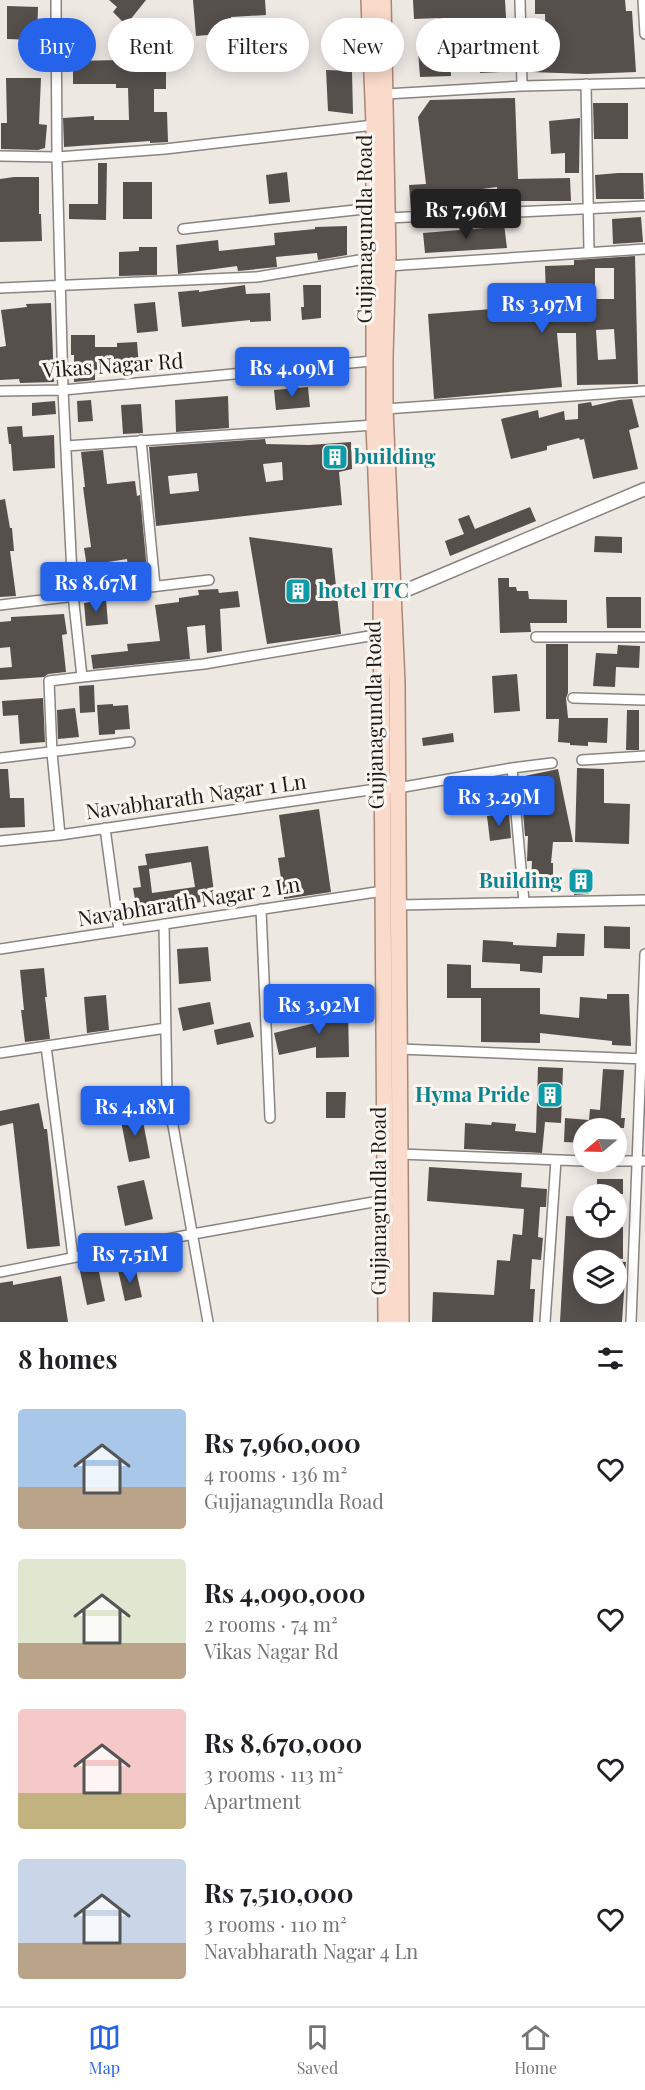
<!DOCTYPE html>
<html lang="en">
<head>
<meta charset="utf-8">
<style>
	:root { --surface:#fff; --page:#f2f2f2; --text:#202124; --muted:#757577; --line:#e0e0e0; --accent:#2563eb }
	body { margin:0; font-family:"Playfair Display",serif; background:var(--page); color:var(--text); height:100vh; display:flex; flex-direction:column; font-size:22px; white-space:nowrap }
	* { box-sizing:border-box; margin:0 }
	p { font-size:20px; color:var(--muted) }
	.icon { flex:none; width:33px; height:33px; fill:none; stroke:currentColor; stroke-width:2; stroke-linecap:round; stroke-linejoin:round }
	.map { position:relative; height:1322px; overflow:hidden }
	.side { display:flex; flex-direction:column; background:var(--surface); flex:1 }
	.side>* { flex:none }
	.hud { position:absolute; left:18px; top:18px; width:609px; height:54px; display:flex; gap:12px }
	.needle { width:39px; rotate:251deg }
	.fabs { position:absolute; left:573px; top:1118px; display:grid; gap:12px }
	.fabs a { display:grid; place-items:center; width:54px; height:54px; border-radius:50%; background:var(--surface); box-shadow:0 3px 15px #0003; font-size:30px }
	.price { position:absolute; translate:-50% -51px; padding:0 14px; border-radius:6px; background:var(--accent); color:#fff; font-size:20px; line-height:39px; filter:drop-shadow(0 2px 3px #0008) }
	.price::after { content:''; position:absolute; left:50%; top:36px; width:18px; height:14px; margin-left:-9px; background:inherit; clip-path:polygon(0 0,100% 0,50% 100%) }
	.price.selected { background:#222; color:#fff }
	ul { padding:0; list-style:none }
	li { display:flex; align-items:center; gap:18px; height:150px; padding:0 18px }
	li span { display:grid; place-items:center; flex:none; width:168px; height:120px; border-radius:6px; color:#555 }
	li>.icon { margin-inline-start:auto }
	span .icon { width:72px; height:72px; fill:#fffc; stroke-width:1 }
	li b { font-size:26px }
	h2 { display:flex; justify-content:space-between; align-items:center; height:72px; padding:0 18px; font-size:26px }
	.pill { padding:0 21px; border-radius:27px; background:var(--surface); box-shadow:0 3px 15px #0003; font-size:21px; line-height:54px }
	.pill.selected { background:var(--accent); color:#fff }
	.menu { display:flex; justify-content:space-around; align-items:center; height:84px; border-top:2px solid var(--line); background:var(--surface); font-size:16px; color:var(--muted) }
	.menu a { display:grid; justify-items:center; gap:3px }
	.menu .selected { color:var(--accent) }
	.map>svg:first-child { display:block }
	.building { fill:#55504c; fill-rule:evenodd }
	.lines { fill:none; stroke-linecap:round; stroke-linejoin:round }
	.minor-casing { stroke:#89847f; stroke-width:12 }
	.tertiary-casing { stroke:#89847f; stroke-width:15 }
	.primary-casing { stroke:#aa8776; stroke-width:18 }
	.minor { stroke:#fff; stroke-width:9 }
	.tertiary { stroke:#fff; stroke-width:12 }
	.primary { stroke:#fadacb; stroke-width:15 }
	.labels { text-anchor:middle; stroke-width:6; stroke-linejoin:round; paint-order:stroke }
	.street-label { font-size:21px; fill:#1d1b19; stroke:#fbf5f0 }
	.culture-label { font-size:21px; font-weight:bold; fill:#0d838f; stroke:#fbf5f0; text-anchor:start }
</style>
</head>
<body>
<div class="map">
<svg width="645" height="1322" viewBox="0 0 645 1322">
	<rect width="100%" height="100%" fill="#eee8e3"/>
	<!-- building -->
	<path class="building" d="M109 0H146L126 25 113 12 117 7Z
		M193 0H265L266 15 231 17V33L196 36Z
		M413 0H505L508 51H500L501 72 480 73 478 52 450 54 451 76 420 77 418 51 439 50 438 18 414 19Z
		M535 0H625L626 11H632L636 72 586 74 531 72 532 49 546 50 545 14H535Z
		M7 6 38 7 37 40 7 39Z
		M129 27H149V38H166V89H154V112H167L168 142 150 143V141L64 147 63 118 94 116V120H129L128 88H116V84H73V61L119 60 118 33H135Z
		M326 70 352 71 353 114 328 111Z
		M6 78H41L39 124 47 125 45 148 38 150 1 149V123H7Z
		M515 98 518 179 570 178 571 201H514V205L498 206 497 187 437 195 438 209 411 210 409 185 426 184 418 117 430 100Z
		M593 103H628V139H594Z
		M580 118 579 173H565V153L551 154 549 121Z
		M98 163H107L106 220 69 219V204H98Z
		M287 172 290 202 269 204 266 175Z
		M618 173H643L644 199H596L595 175Z
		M14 177H39V214H41L42 241 0 242V179Z
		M123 182H152V219H123Z
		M641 217 643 242 613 244 612 219Z
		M504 224 507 248 425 253 423 233 484 228V226Z
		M347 226V255L318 260 317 253 276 257 277 267 238 271 237 266 178 274 176 245 218 240 219 251 275 245 274 233 315 229V227Z
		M139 247H157V275L119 276V252L139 251Z
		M635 256 638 384 577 385 576 333H557L562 387 434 399 428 314 492 309 491 298 504 297V299L546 297 545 266 574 265V260ZM595 268H614V299H595ZM614 329 616 359 598 360 596 330Z
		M245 285 246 294 270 293 271 321 250 322V320L182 327 178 292 199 290V292Z
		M303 285H321V318L302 320 301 307H304Z
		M155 302 158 331 137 333 134 304Z
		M51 303 54 382 20 383 19 379 0 380V347L6 346 1 310 27 307 26 304Z
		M71 335H95V347H117V343L137 342 139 367 95 370V380L74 382V355H71Z
		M308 387 310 407 276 410 274 390Z
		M228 396 229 428 176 432 175 400Z
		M632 399 639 427 629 430 638 469 593 479 584 439 580 440 579 438 547 446V450L511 459 501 419 538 410 539 418 564 411 565 420 578 419V404L591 402 592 406 619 400Z
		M91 400 93 421 78 422 77 401Z
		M55 401 56 414 32 416V403Z
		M141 404 143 433 123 434 121 405Z
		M22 426 23 437 54 435 55 468 13 471 11 444H9L7 427Z
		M265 439 266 444 309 445 351 442 352 469 339 472 342 505 156 526 149 447ZM282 462 283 480 266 482 263 464ZM197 473 199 491 170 494 168 476Z
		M103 450 107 484 135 481 137 496 140 495 148 581 130 583 127 559 102 563 106 585 83 588 80 568 87 567 84 548 91 547 83 487H85L81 452Z
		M5 499 10 528H12L14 551H10L16 596 0 597V500Z
		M530 507 536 521 450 556 445 541 464 534 458 519 469 515 475 529Z
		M595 536 622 537V553L594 552Z
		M249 537 332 548 341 634 267 644Z
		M498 578H509V587H516L517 591H528L529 599 567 600V623H530L531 632 500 633Z
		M218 589 219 593 238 591 240 607 220 609 222 651 207 653 205 625 187 627 190 659 93 669 91 655 128 651 127 644 160 641 155 605 179 602V598L199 595 198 590Z
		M606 597H641V628H607Z
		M106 599 108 624 86 626 84 603Z
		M64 614 67 634 62 635 66 672 48 674 44 677 0 680V668L12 667 10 647 0 648V622L11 621V617Z
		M546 644H568V693L566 698 568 718H608L607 743 588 742V746L570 745V743L558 742 559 719H546Z
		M618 645 640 646 639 668 616 667 615 687 593 686 596 653 617 654Z
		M517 674 520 711 494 713 492 676Z
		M94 685 95 712 80 713 79 686Z
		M43 698 45 742 20 744 18 715 3 716 2 701Z
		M113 704V706L128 705 130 729 115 730V734L99 735 97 705Z
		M75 708 79 737 58 739 57 710Z
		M627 710H639V750H626Z
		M453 733 454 742 423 746 422 738Z
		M577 768 604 769V803L630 804 629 844 575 842Z
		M0 769H8L10 798H24L25 827 0 828Z
		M558 769 573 842H553L551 863H553V885L531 884 532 861H527L528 836H525L523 811H525L520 777Z
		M319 809 331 892 284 899 278 858 285 857 279 815Z
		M509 813 511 838 490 841 487 816Z
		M208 846 215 900 154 909 153 903 136 905 133 888 141 887 138 866 147 865 145 854ZM191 862 195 887 152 893 149 869Z
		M573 868 587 869 589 894 574 895Z
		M604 926 630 927V949L604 948Z
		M557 933 585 934 584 956H543L542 973 520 971V964L482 962 483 940 513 942V945L556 947Z
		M208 947 211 981 179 984 177 949Z
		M447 964 471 965V988H540V1014L579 1018 580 997 607 999V994H629L631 1046 612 1045V1041L540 1033V1043L481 1042V998H447Z
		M44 968 47 997H45L50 1039 25 1042 21 1010H24L20 970Z
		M106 995 109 1030 87 1033 84 997Z
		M210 1002 214 1024 183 1031 178 1008Z
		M348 1007 349 1057 316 1058V1047L279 1055 274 1033 315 1023V1008Z
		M250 1022 254 1037 217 1045 214 1030Z
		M538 1067 563 1068 561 1123 545 1122 542 1153 464 1149 465 1123 491 1125 492 1122 516 1124 515 1131 536 1133Z
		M603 1069 624 1070 621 1118H625L624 1128H584V1143L564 1142 565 1118 589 1120 590 1109 600 1110Z
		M326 1092H346L345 1118H326Z
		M39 1103 44 1129H47L60 1246 27 1249 13 1123 0 1126V1111Z
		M141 1111 150 1158 129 1162 120 1116Z
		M429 1167 522 1173 521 1187 547 1189 546 1207H540L538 1237 543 1238 541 1260 532 1259 530 1289H535L533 1322H432L433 1292 494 1295 497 1260 510 1261 513 1234 522 1235 524 1209 427 1201Z
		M597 1179H623V1194H597Z
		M144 1180 153 1219 125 1226 117 1186Z
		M566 1216 584 1217V1227H623V1259L592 1256V1260H584V1293H616V1261L626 1262 622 1322H560Z
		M135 1266 142 1297 125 1301 118 1270Z
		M98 1267 105 1301 87 1305 80 1271Z
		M61 1276 68 1322H0V1283L13 1281V1285Z"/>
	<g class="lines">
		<!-- minor casing -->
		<g class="minor-casing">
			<path id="minor" d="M56 0 57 157 63 390 73 595 82 677 49 681 52 753 60 835
				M520 0 522 86
				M643 0 645 34
				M586 84 589 251
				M386 94 522 86 645 83
				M0 156 57 157 165 149 374 125
				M387 218 645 206
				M183 229 373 208
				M388 266 645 249
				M0 288 257 277 377 257
				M0 391 63 390 372 361
				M385 409 645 391
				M141 440 155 586
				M66 446 374 425
				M0 605 209 580
				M536 637H645
				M82 677 204 664 381 634
				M573 698 645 700
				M0 758 130 742
				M582 760 645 756
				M512 768 524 902
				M105 828 119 931
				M0 841 60 835 383 788H398L512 768 552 763
				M398 905 645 900
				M261 909 270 1118
				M164 924 167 1092 208 1322
				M0 949 383 891
				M46 1046 73 1257
				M400 1049 645 1059
				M0 1053 166 1028
				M400 1154 584 1161
				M616 1161H645
				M0 1272 193 1234 390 1199
				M545 1322 556 1160
				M631 1322 645 954"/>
		</g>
		<!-- tertiary casing -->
		<g class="tertiary-casing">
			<path id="tertiary" d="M385 595 402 592 645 489"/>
		</g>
		<!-- primary casing -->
		<g class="primary-casing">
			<path id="primary" d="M369 0 374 125V425L381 596 386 1322
				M383 0 388 256 385 356V409L397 683 401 1322"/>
		</g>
		<!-- minor -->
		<use href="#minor" class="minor"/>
		<!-- tertiary -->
		<use href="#tertiary" class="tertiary"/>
		<!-- primary -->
		<use href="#primary" class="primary"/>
	</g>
	<!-- icons -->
	<defs>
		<g id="building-square" transform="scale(1.35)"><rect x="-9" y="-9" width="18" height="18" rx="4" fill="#0f9aa8" stroke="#fbf5f0"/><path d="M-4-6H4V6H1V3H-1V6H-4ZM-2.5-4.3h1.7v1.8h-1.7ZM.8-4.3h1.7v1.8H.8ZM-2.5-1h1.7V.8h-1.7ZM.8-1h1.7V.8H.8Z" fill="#fff"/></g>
	</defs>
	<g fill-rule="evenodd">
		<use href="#building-square" x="335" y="457"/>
		<use href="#building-square" x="298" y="591"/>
		<use href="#building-square" x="581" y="881"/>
		<use href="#building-square" x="550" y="1095"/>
	</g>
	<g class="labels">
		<!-- street labels -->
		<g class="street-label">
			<text transform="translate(365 229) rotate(-90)" y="7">Gujjanagundla Road</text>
			<text transform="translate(113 366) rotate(-4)" y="7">Vikas Nagar Rd</text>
			<text transform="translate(375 715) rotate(-91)" y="7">Gujjanagundla Road</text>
			<text transform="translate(196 797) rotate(-8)" y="7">Navabharath Nagar 1 Ln</text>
			<text transform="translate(189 902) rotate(-9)" y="7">Navabharath Nagar 2 Ln</text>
			<text transform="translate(379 1201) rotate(-90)" y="7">Gujjanagundla Road</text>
		</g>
		<!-- culture labels -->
		<g class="culture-label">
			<text x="354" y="464">building</text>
			<text x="318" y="598">hotel ITC</text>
			<text x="562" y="888" text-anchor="end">Building</text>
			<text x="530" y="1102" text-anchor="end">Hyma Pride</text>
		</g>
	</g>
</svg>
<div class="fabs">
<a><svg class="needle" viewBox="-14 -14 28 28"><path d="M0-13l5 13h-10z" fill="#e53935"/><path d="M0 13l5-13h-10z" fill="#757577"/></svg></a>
<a><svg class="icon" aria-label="locate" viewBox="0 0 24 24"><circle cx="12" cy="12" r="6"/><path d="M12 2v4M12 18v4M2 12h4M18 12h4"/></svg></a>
<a><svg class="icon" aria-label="layers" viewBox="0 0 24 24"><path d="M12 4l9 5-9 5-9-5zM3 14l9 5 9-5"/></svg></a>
</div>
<b class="price selected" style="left:466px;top:240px">Rs 7.96M</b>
<b class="price" style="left:542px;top:334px">Rs 3.97M</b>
<b class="price" style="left:292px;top:398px">Rs 4.09M</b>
<b class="price" style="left:96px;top:613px">Rs 8.67M</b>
<b class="price" style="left:499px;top:827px">Rs 3.29M</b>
<b class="price" style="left:319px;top:1035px">Rs 3.92M</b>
<b class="price" style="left:135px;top:1137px">Rs 4.18M</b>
<b class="price" style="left:130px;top:1284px">Rs 7.51M</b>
<div class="hud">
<a class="pill selected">Buy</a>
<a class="pill">Rent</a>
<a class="pill">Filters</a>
<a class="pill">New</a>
<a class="pill">Apartment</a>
</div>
</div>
<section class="side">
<h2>8 homes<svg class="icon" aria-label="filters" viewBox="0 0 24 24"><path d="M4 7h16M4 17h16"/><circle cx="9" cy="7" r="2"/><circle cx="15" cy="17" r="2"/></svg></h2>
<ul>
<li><span style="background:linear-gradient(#a9c7e8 65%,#b9a48a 0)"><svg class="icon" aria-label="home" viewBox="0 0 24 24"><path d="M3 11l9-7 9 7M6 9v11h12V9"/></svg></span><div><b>Rs 7,960,000</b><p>4 rooms · 136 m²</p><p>Gujjanagundla Road</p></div><svg class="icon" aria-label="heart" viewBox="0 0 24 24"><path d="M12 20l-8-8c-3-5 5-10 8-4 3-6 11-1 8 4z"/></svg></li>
<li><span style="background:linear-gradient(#dfe7d0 70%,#b9a48a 0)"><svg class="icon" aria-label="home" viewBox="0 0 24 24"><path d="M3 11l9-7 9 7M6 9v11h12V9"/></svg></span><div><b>Rs 4,090,000</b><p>2 rooms · 74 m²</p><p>Vikas Nagar Rd</p></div><svg class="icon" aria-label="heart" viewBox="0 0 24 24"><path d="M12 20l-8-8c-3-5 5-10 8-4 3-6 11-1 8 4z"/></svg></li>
<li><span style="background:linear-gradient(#f6c9c9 70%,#c2b280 0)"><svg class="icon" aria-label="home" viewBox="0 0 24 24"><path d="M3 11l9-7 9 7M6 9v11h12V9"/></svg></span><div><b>Rs 8,670,000</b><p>3 rooms · 113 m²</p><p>Apartment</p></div><svg class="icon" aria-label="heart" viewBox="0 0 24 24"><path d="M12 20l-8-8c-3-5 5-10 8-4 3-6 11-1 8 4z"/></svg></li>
<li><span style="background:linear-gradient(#c9d6e8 70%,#b9a48a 0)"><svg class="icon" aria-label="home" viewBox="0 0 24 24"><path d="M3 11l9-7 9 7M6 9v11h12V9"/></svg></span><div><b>Rs 7,510,000</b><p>3 rooms · 110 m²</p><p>Navabharath Nagar 4 Ln</p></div><svg class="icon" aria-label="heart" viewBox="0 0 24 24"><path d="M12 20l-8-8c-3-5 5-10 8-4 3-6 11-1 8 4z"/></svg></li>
</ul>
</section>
<nav class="menu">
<a class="selected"><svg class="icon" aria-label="map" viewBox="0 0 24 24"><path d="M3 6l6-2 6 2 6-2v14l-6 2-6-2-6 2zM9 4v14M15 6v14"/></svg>Map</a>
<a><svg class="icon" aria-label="saved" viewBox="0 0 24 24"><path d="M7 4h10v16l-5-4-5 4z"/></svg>Saved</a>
<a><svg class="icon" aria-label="home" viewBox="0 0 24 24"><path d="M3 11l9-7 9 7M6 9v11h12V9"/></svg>Home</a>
</nav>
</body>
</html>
